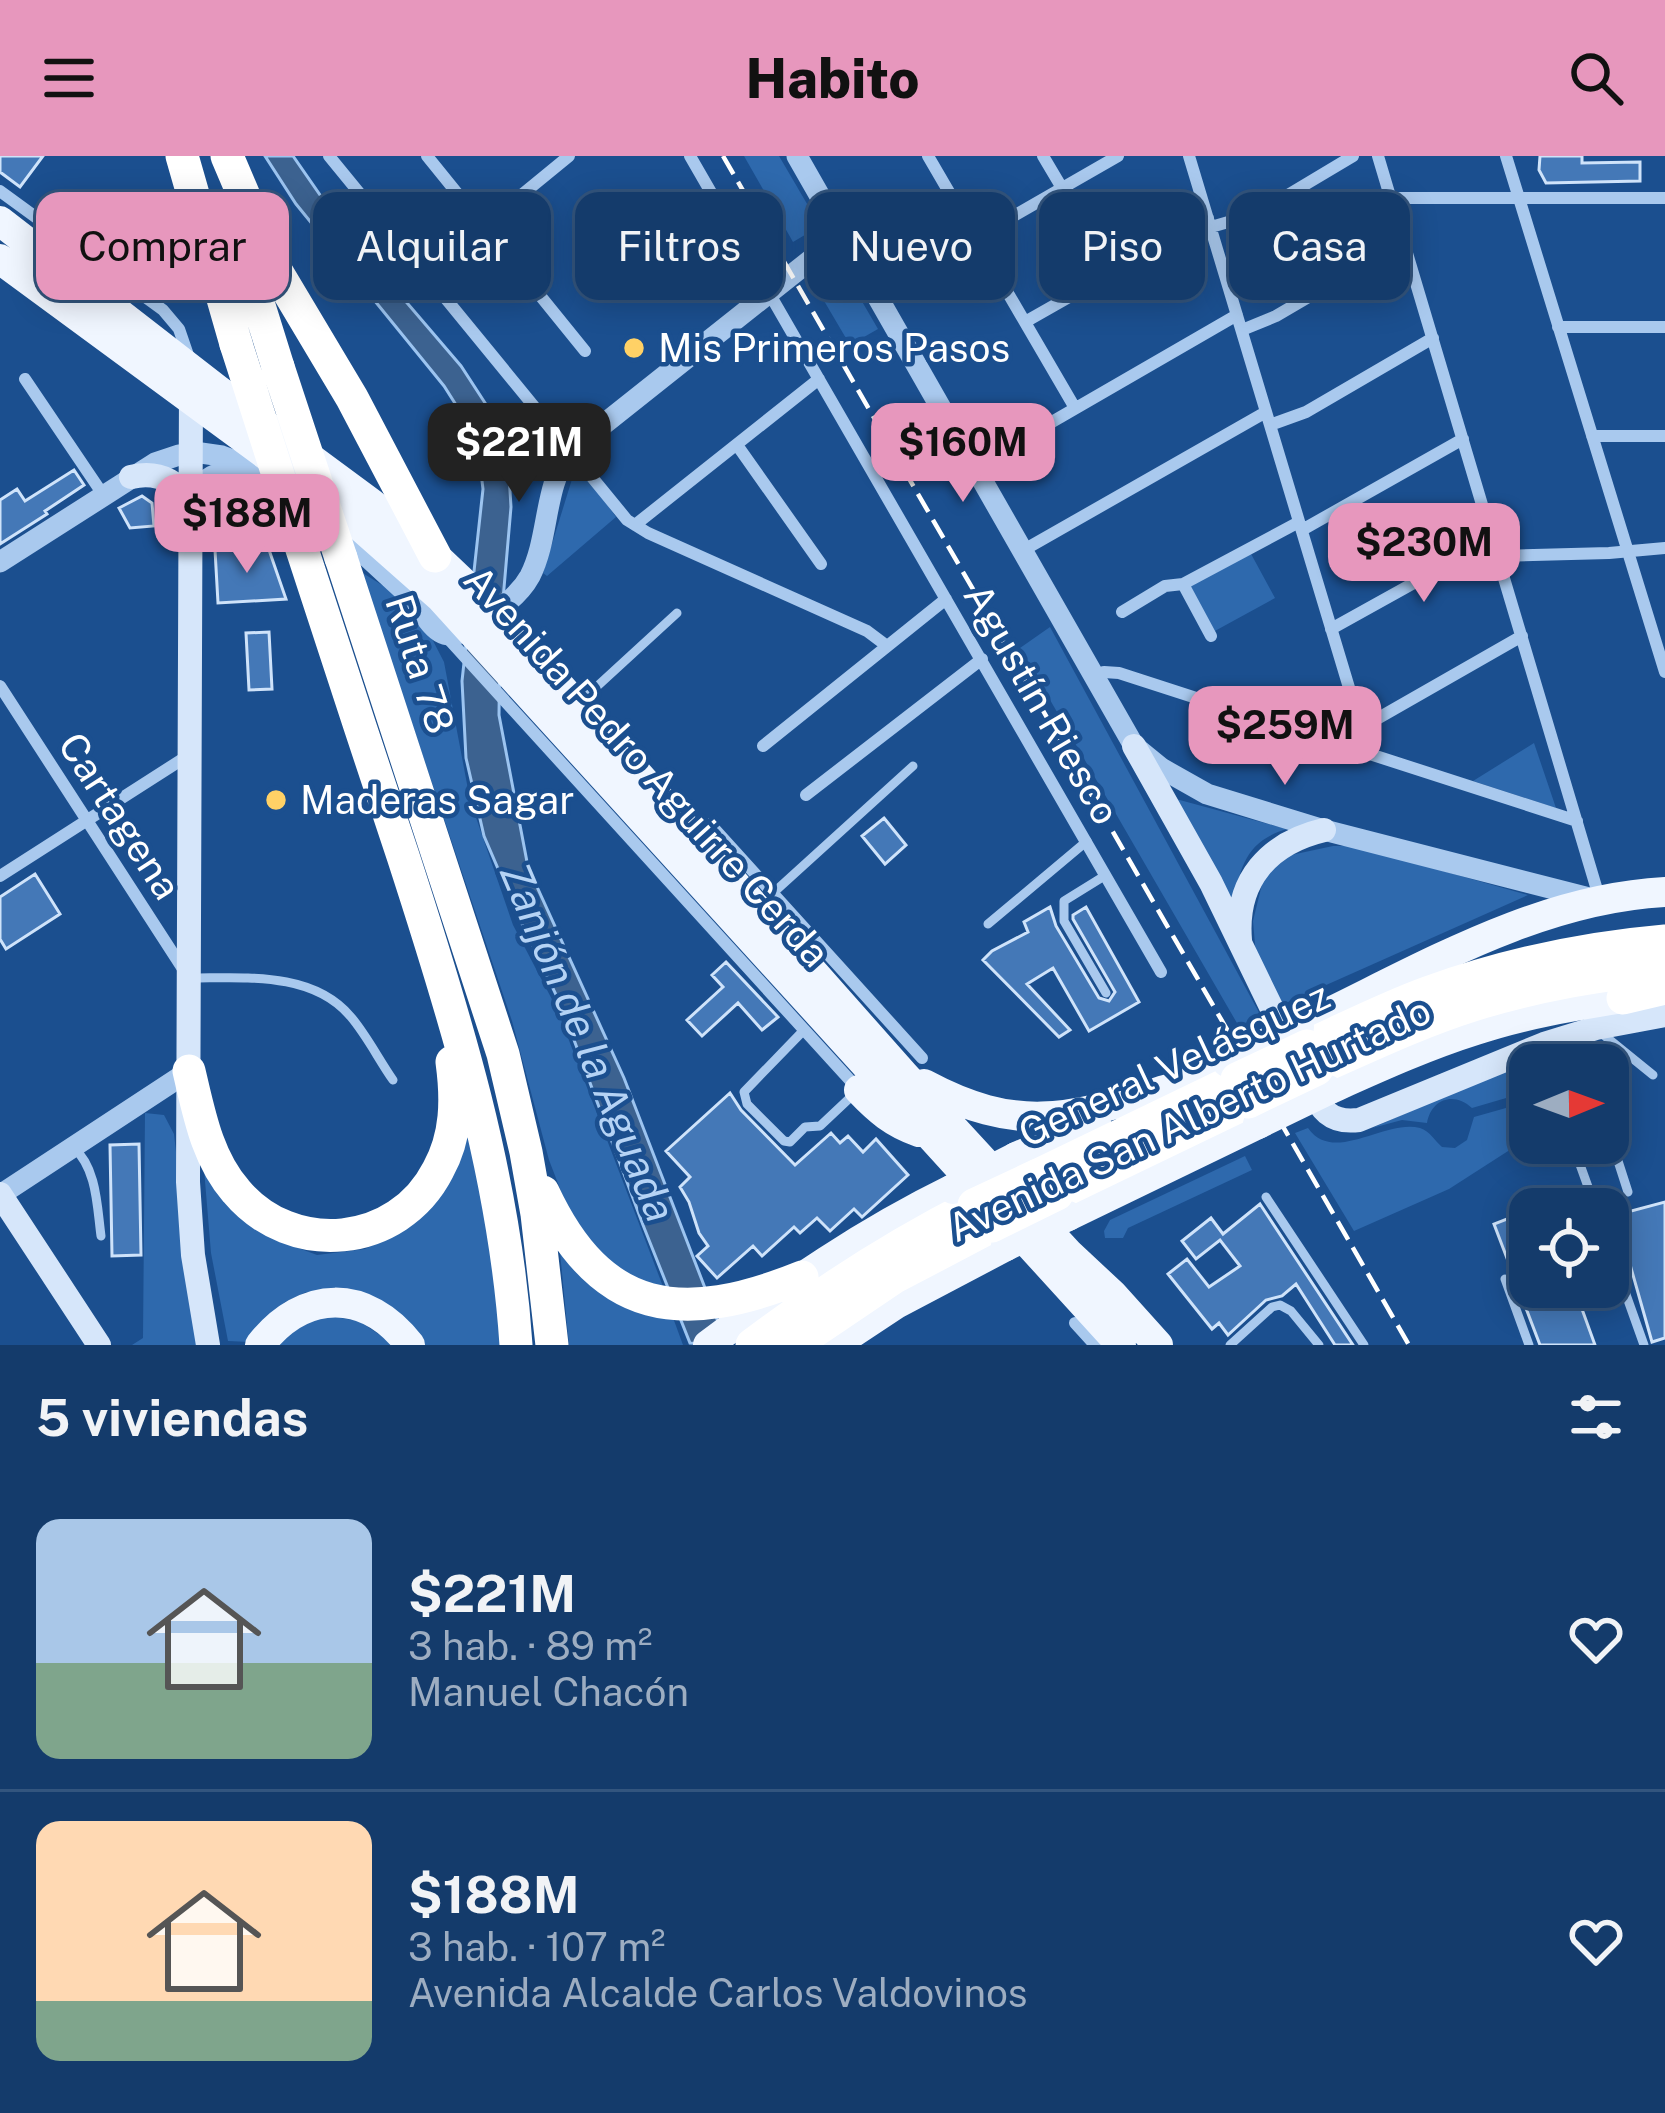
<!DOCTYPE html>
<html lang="es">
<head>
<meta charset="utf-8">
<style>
	:root { --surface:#143b6b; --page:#1d4271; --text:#f1f3f6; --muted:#9dadc1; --line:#33557e; --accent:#e797bd }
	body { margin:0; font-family:"Public Sans",sans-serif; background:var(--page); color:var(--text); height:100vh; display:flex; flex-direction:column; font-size:45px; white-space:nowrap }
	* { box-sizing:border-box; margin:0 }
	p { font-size:39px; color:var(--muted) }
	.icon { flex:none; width:66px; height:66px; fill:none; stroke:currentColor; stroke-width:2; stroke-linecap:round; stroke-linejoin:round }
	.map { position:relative; height:1189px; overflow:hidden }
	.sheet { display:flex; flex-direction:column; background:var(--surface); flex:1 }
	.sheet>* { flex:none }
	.top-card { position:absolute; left:36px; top:36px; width:1593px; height:108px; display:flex; gap:24px }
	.needle { width:78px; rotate:89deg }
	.tools { position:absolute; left:1509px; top:888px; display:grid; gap:24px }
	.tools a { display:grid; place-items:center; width:120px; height:120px; border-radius:24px; background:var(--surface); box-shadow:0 6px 30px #0003,0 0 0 3px var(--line); font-size:60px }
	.price { position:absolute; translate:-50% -102px; padding:0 27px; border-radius:24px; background:var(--accent); color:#111; font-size:39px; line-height:78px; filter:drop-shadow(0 3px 6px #0008) }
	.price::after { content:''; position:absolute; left:50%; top:72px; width:36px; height:27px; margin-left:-18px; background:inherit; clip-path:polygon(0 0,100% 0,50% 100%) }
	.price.current { background:#222; color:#fff }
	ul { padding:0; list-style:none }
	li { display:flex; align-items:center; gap:36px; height:300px; padding:0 36px }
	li+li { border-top:3px solid var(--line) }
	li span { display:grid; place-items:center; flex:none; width:336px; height:240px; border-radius:24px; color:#555 }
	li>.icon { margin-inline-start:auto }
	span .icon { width:144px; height:144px; fill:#fffc; stroke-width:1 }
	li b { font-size:51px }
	h2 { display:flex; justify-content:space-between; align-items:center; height:144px; padding:0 36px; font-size:51px }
	.tag { padding:0 42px; border-radius:24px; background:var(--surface); box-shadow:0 6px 30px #0003,0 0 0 3px var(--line); font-size:42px; line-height:108px }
	.tag.current { background:var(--accent); color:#111 }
	header { display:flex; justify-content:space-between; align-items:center; height:156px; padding:0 36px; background:var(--accent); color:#111; font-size:54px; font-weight:800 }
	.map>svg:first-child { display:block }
	.green { fill:#2e69ad }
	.water { fill:#3c6290; stroke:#9cc4f0; stroke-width:3 }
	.building { fill:#4478b7; stroke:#cfe3fa; stroke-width:3 }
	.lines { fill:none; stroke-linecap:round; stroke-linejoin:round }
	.service { stroke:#a9c9ee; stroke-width:9 }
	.minor { stroke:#a9c9ee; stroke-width:12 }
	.tertiary { stroke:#a9c9ee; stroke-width:21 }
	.secondary { stroke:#d6e6fa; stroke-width:24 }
	.primary { stroke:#f0f6ff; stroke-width:30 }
	.motorway { stroke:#fff; stroke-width:33 }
	.rail { stroke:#fff; stroke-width:4.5; stroke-dasharray:21 9; stroke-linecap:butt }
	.primary-bridge { stroke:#f0f6ff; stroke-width:30 }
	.motorway-bridge { stroke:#fff; stroke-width:33 }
	.poi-dot { fill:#ffd166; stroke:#1b4f8f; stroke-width:4.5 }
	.labels { text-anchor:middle; stroke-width:9; stroke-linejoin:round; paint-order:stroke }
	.poi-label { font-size:39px; fill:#fff; stroke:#1b4f8f; text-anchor:start }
	.street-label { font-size:39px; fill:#fff; stroke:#1b4f8f }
	.water-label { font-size:42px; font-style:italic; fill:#b5d3f5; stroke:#1b4f8f }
</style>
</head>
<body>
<header><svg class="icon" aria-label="menu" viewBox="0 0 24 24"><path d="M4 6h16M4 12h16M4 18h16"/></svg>Habito<svg class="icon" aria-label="search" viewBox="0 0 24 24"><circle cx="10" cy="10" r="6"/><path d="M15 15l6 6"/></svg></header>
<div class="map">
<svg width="1665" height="1189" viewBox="0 0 1665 1189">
	<rect width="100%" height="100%" fill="#1b4f8f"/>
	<!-- green -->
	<path class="green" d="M744 0H779L820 70 793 86Z
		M835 99 878 173 850 189 807 116Z
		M577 307 616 361 547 420 543 417Z
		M1250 396 1275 442 1213 476 1187 430Z
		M361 416 395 437 428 475 444 506 470 644 513 769 557 853 667 1141 622 1126 574 1069 549 1004 512 865Z
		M1050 471 1262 862 1241 874 1020 492Z
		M1534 587 1556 652 1473 625Z
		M1176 643 1287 673C1246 685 1240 711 1233 749Z
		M1333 690H1355L1528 739 1279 850 1256 800 1253 765 1264 720 1291 699Z
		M1522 906 1530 922V928L1513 940 1472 952C1454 935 1431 943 1427 967L1402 964 1372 972Z
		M1530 940V981L1449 1033 1354 1075 1295 977 1308 972C1334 1009 1384 963 1420 972 1430 975 1435 985 1442 991L1455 992 1467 984 1474 961 1513 950Z
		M468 943 506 1189H421L338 1138 306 1136 285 1146 250 1186 228 1185 211 1097 203 1001 280 1085 317 1099 365 1093 392 1080Z
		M145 957 164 959 174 978 198 1189H132L143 1182Z
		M1245 1000 1252 1014 1128 1072 1123 1082H1105L1104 1075 1110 1064Z
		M559 1086 672 1159 683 1189H569Z
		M323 1159 359 1165 395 1189H269Z"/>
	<!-- water -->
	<path class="water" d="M265 0H293L343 72 461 210 487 250 500 278 509 319 511 351 500 478 499 559 528 711 624 922 727 1189 690 1187 643 1069 561 849 520 764 484 680 466 602 462 525 483 333 478 293 463 260 444 230 296 48Z"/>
	<!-- building -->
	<path class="building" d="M0 0H43L20 31 0 16Z
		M1540 0H1582V7L1640 6V25L1546 27 1539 14Z
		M74 314 84 329 45 355 47 358 0 388V344L17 333 25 345Z
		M142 340 152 347 154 370 130 372 119 352Z
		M268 391 286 443 218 447 215 394Z
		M269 476 272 533 249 534 246 477Z
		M884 662 906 689 885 708 862 680Z
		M35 718 60 758 6 793 0 783V741Z
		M1050 751 1056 770 1099 842 1109 845 1115 836 1073 763V759L1086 751 1139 846 1089 875 1053 812 1027 828 1070 874 1059 881 983 804 992 795 1028 776 1024 766Z
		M726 806 778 861 762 874 738 847 702 880 687 864 723 831 712 819Z
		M730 937 741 954 795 1009 831 977 840 987 848 980 863 996 876 983 908 1019 862 1061 854 1053 830 1075 817 1062 800 1077 794 1071 762 1100 753 1090 717 1122 697 1100 708 1090 699 1077 689 1046 680 1031 690 1021 666 995Z
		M139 988 141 1099 112 1100 110 989Z
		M1665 1046V1182L1652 1186 1616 1059Z
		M1260 1048 1353 1189H1335L1296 1128 1282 1140 1266 1144 1228 1179 1219 1167 1212 1173 1168 1118 1187 1103 1209 1131 1240 1110 1220 1084 1196 1103 1182 1085 1211 1062 1223 1078Z
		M1530 1054V1131H1574L1595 1189H1540L1494 1068Z"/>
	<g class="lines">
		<!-- service -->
		<path class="service" d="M580 546 677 457
			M772 738 913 610
			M988 768 1087 685
			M191 822C244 822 313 815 351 861 367 880 379 904 393 924
			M1106 837 1064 765V745L1106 719
			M804 874 744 936 747 948 784 985 790 986 805 971 820 970 854 938
			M1600 876 1653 919
			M1548 892 1567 909
			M1608 974 1628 1036
			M1579 987 1578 1003 1596 1053
			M73 991C97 1012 97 1050 101 1080
			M1266 1041 1364 1189
			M1608 1088 1644 1189
			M1505 1123 1529 1189
			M1230 1189 1272 1151 1280 1149 1291 1155 1319 1189"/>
		<!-- minor -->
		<path class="minor" d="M329 0 627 364 648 377 867 475 887 490
			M427 0 585 195
			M690 0 1161 816
			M928 0 1075 252
			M1043 0 1062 32
			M1189 0 1369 598
			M1378 0 1600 744
			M1506 0 1665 516
			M0 35 163 154 179 173 190 205
			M1391 42H1665
			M1211 71 1256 58 1353 0
			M426 117 569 0
			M876 139 1118 0
			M1025 166 1208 62
			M1558 171H1665
			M1242 174 1276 160 1404 85
			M25 223 104 340
			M1270 269 1306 256 1433 182
			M1592 280H1665
			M737 289 821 408
			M974 311 1237 159
			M635 369 819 223
			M1302 374 1463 283
			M1022 395 1266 256
			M1498 400 1609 397 1665 392
			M1183 428 1211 480
			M1122 456 1165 430 1183 428 1299 366
			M1331 473 1493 383
			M444 478 858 933
			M1093 520 1104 516 1119 517 1577 665
			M0 530 185 816
			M1361 572 1522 480
			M763 590 946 443
			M806 639 982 503
			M710 668 922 902
			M0 720 189 599
			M1075 1167 1095 1189"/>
		<!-- tertiary -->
		<path class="tertiary" d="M797 0 1134 590 1161 612 1207 638 1324 674 1589 742
			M189 342C204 320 223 311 249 313
			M0 406 155 307 179 299 201 297 222 300 241 307 364 398 426 455
			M416 446C432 472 443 491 474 470 495 456 518 442 530 420 550 380 543 332 570 295L842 79
			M0 1039 189 915"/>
		<!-- secondary -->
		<path class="secondary" d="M191 233 188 1026 193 1099 208 1189
			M131 321C155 315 174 323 189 342
			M1134 590 1211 727 1291 892
			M1240 784C1235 724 1269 687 1324 674
			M1309 929C1320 953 1330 968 1359 964L1544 888 1596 872 1665 859
			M0 1038 99 1189"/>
		<!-- primary -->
		<path class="primary" d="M0 65 218 234 371 347 435 400 494 456 904 919 1068 1097 1113 1139 1158 1189
			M0 103 345 357 440 441 1121 1189
			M1299 871C1416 816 1533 743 1665 736
			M924 928C1021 980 1072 961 1172 932
			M859 934C878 954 893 967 919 976
			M1328 934C1377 912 1425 890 1476 874 1524 858 1573 850 1623 842
			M1156 939 1227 906
			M1016 1001 1096 966
			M1068 1060 1258 968
			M260 1189C304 1133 366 1132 410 1189
			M708 1189C786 1130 865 1076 953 1033
			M834 1189 896 1148 1006 1090"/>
		<!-- motorway -->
		<path class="motorway" d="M182 0 236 188
			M227 0 275 113 352 242 435 400
			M232 63 278 211
			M297 378C332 485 367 593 403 700 455 860 505 1020 516 1189
			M341 402 503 898 526 996 537 1058 552 1189
			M1623 842 1665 832
			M1307 890C1347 872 1386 852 1427 837 1504 809 1584 792 1665 785
			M1317 913C1369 890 1419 866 1473 849 1536 829 1600 819 1665 811
			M189 915C199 957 207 1002 236 1035 292 1102 398 1092 438 1014 457 980 457 943 452 906
			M1038 1019 1237 923
			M543 1036C601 1161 683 1169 802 1121
			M1057 1038 1248 946
			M752 1189C822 1136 895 1089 974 1049
			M794 1189 893 1122 992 1070"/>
		<!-- rail -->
		<path class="rail" d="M723 0 1409 1189"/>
		<!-- primary-bridge -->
		<path class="primary-bridge" d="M1227 906 1299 871
			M1258 968 1328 934
			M953 1033 1016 1001
			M1006 1090 1068 1060"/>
		<!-- motorway-bridge -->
		<path class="motorway-bridge" d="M236 188 297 378
			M278 211 341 402
			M1237 923 1307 890
			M1248 946 1317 913
			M974 1049 1038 1019
			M992 1070 1057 1038"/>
	</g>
	<!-- markers -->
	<g class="poi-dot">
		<circle cx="634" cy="192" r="12"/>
		<circle cx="276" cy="644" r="12"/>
	</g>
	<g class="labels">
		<!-- poi labels -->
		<g class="poi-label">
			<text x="658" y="206">Mis Primeros Pasos</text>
			<text x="300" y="658">Maderas Sagar</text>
		</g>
		<!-- street labels -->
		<g class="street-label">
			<text transform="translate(420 508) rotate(72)" y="14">Ruta 78</text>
			<text transform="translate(1042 548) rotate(60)" y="14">Agustín Riesco</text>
			<text transform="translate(647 610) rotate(48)" y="14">Avenida Pedro Aguirre Cerda</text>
			<text transform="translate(120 660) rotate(57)" y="14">Cartagena</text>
			<text transform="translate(1174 908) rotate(-25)" y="14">General Velásquez</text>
			<text transform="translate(1189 963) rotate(-25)" y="14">Avenida San Alberto Hurtado</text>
		</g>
		<!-- water labels -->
		<g class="water-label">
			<text transform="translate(588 886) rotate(67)" y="15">Zanjón de la Aguada</text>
		</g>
	</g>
</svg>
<div class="tools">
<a><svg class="needle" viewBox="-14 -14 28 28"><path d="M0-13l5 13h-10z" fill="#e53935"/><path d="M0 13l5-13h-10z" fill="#9dadc1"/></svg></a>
<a><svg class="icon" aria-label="locate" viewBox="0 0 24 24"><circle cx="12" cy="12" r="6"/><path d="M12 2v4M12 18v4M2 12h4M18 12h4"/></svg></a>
</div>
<b class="price current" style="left:519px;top:349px">$221M</b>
<b class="price" style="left:963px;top:349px">$160M</b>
<b class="price" style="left:247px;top:420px">$188M</b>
<b class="price" style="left:1424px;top:449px">$230M</b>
<b class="price" style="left:1285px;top:632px">$259M</b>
<div class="top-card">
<a class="tag current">Comprar</a>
<a class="tag">Alquilar</a>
<a class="tag">Filtros</a>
<a class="tag">Nuevo</a>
<a class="tag">Piso</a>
<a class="tag">Casa</a>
</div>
</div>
<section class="sheet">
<h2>5 viviendas<svg class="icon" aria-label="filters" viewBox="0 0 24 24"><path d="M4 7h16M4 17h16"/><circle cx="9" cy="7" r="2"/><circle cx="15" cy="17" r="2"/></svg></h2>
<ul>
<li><span style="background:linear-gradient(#a9c7e8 60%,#7fa58c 0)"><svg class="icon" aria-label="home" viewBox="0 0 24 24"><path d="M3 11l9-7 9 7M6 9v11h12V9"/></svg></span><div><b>$221M</b><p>3 hab. · 89 m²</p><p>Manuel Chacón</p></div><svg class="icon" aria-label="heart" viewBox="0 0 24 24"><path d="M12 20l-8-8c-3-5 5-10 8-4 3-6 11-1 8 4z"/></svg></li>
<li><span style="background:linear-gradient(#ffd9b3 75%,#7fa58c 0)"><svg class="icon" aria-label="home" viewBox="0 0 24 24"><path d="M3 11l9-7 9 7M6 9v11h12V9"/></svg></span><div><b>$188M</b><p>3 hab. · 107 m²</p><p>Avenida Alcalde Carlos Valdovinos</p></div><svg class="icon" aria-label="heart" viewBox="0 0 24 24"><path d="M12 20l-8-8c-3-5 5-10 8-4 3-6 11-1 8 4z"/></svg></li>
</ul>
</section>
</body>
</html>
